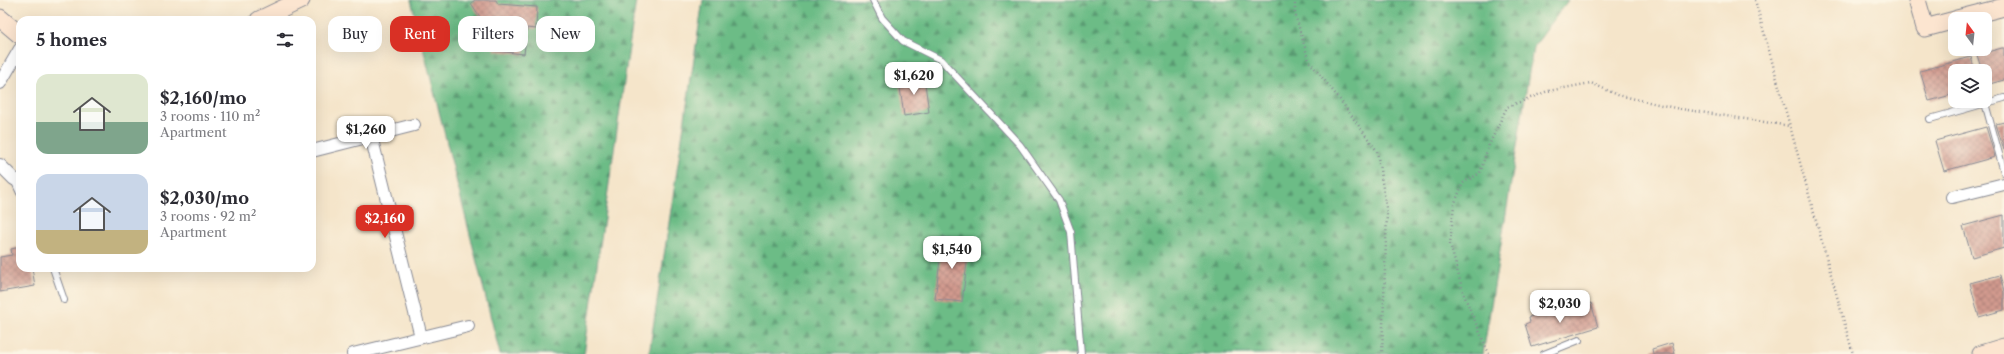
<!DOCTYPE html>
<html lang="en">
<head>
<meta charset="utf-8">
<style>
	:root { --surface:#fff; --page:#f7f7f7; --text:#2b2b33; --muted:#7c7c81; --accent:#d93025 }
	body { margin:0; font-family:"Libre Caslon Text",serif; background:var(--page); color:var(--text); height:100vh; display:flex; flex-direction:column; font-size:15px; white-space:nowrap }
	* { box-sizing:border-box; margin:0 }
	p { font-size:13px; color:var(--muted) }
	.icon { flex:none; width:22px; height:22px; fill:none; stroke:currentColor; stroke-width:2; stroke-linecap:round; stroke-linejoin:round }
	.map { position:relative; flex:1; overflow:hidden }
	.details { position:absolute; left:16px; top:16px; width:300px; height:256px; display:flex; flex-direction:column; background:var(--surface); border-radius:12px; box-shadow:0 4px 16px #0002 }
	.details>* { flex:none }
	.hud { position:absolute; left:328px; top:16px; width:380px; height:36px; display:flex; gap:8px }
	.needle { width:26px; rotate:345deg }
	.tools { position:absolute; left:1948px; top:12px; display:grid; gap:8px }
	.tools a { display:grid; place-items:center; width:44px; height:44px; border-radius:8px; background:var(--surface); box-shadow:0 4px 16px #0002; font-size:20px }
	.price { position:absolute; translate:-50% -34px; padding:0 9px; border-radius:8px; background:#fff; color:#222; font-size:13px; line-height:26px; filter:drop-shadow(0 1px 2px #0008) }
	.price::after { content:''; position:absolute; left:50%; top:24px; width:12px; height:9px; margin-left:-6px; background:inherit; clip-path:polygon(0 0,100% 0,50% 100%) }
	.price.active { background:var(--accent); color:#fff }
	ul { padding:0; list-style:none }
	li { display:flex; align-items:center; gap:12px; height:100px; padding:0 20px }
	li span { display:grid; place-items:center; flex:none; width:112px; height:80px; border-radius:12px; color:#555 }
	li>.icon { margin-inline-start:auto }
	span .icon { width:48px; height:48px; fill:#fffc; stroke-width:1 }
	li b { font-size:17px }
	h2 { display:flex; justify-content:space-between; align-items:center; height:48px; padding:0 20px; font-size:17px }
	.chip { padding:0 14px; border-radius:12px; background:var(--surface); box-shadow:0 4px 16px #0002; font-size:14px; line-height:36px }
	.chip.active { background:var(--accent); color:#fff }
	.map>svg:first-child { display:block }
	.forest { fill:url(#forest-firs); stroke:#447672 }
	.building { fill:url(#building-cross-hatch) }
	.lines { fill:none; stroke-linecap:round; stroke-linejoin:round }
	.lane-casing { stroke:#888a94; stroke-width:8 }
	.street-casing { stroke:#888a94; stroke-width:14 }
	.secondary-casing { stroke:#888a94; stroke-width:19 }
	.path { stroke:#888a94; stroke-width:2.5; stroke-dasharray:1 3; stroke-linecap:butt }
	.lane { stroke:#fff; stroke-width:6 }
	.street { stroke:#fff; stroke-width:12 }
	.secondary { stroke:#fce5d0; stroke-width:17 }
</style>
</head>
<body>
<div class="map">
<svg width="2004" height="354" viewBox="0 0 2004 354">
	<defs>
		<pattern id="forest-firs" width="22" height="20" patternUnits="userSpaceOnUse"><rect width="22" height="20" fill="#6cbc86"/><path d="M5 1l3.5 6h-7zM16 11l3.5 6h-7z" fill="#589971"/></pattern>
		<pattern id="building-cross-hatch" width="8" height="8" patternUnits="userSpaceOnUse"><rect width="8" height="8" fill="#d19a8e"/><path d="M0 0l8 8M0 8l8-8" fill="none" stroke="#a97e77"/></pattern>
	</defs>
	<rect width="100%" height="100%" fill="#fcf5e5"/>
	<filter id="ink" filterUnits="userSpaceOnUse"><feTurbulence type="fractalNoise" baseFrequency=".025" numOctaves="2"/><feDisplacementMap in="SourceGraphic" scale="8" xChannelSelector="R" yChannelSelector="G"/><feConvolveMatrix kernelMatrix="1 2 1 2 8 2 1 2 1" color-interpolation-filters="sRGB"/></filter>
	<filter id="wash" filterUnits="userSpaceOnUse"><feTurbulence type="fractalNoise" baseFrequency=".012" numOctaves="4" result="noise"/><feDisplacementMap in="SourceGraphic" scale="16" xChannelSelector="R" yChannelSelector="G"/><feGaussianBlur stdDeviation="0.9" result="paint"/><feColorMatrix in="noise" values="0 0 0 0 0 0 0 0 0 0 0 0 0 0 0 0 0 1.4 0 .05"/><feComposite in="paint" operator="in"/></filter>
	<g filter="url(#wash)">
		<rect width="100%" height="100%" fill="#f5e5ca"/>
		<!-- forest -->
		<path class="forest" d="M411 0H636L584 354H500Z
			M703 0H1568L1533 48 1483 354H649Z"/>
		<g id="blocks">
			<!-- building -->
			<path class="building" d="M475 0H496L498 4 537 7 536 29 527 28 524 54 495 51 497 27 486 26 471 3Z
				M2002 48H2004V80L1986 85 1985 71H1982L1977 55Z
				M1971 57 1975 71H1955V94L1929 101 1920 71Z
				M924 77 929 112 904 116 899 81Z
				M2004 122V150L1996 124Z
				M1986 127 1995 157 1944 171 1935 141Z
				M2004 215V248L1972 257 1963 226Z
				M943 237 970 240 962 302 935 299Z
				M20 247V268H32L35 286 0 292V257L12 255 11 249Z
				M2000 275 2004 292V310L1979 317 1970 283Z
				M1591 303 1598 327 1532 347 1525 324 1530 322 1529 317 1566 305 1568 310Z
				M1672 343 1675 354H1653L1652 349Z"/>
		</g>
	</g>
	<g filter="url(#ink)">
		<use href="#blocks" fill-opacity="0" stroke="#888a94" stroke-width="1"/>
		<g class="lines">
			<!-- lane casing -->
			<g class="lane-casing">
				<path id="lane" d="M873 0 882 18 903 41 941 60 1020 145 1059 200 1071 232 1081 354
					M1985 103 2004 172
					M1930 119 2004 98
					M14 180 20 193
					M53 268 64 300
					M1544 354 1579 340"/>
			</g>
			<!-- street casing -->
			<g class="street-casing">
				<path id="street" d="M0 83 20 49
					M371 136 421 337
					M312 151 414 125
					M0 165 14 179 20 181
					M1952 197 2004 184
					M353 354 468 326"/>
			</g>
			<!-- secondary casing -->
			<g class="secondary-casing">
				<path id="secondary" d="M1917 0 1925 28 1955 20
					M0 18 20 35
					M1957 19 2004 7
					M259 20 301 0
					M1981 354 2004 347"/>
			</g>
			<!-- path -->
			<path class="path" d="M1295 0V14L1309 61 1341 101 1377 151 1387 213 1382 354
				M1755 0 1853 354
				M1489 354 1464 295 1450 244 1454 205 1463 183 1480 173 1488 147 1507 107 1548 91 1591 83 1618 95 1675 108 1790 126"/>
			<!-- lane -->
			<use href="#lane" class="lane"/>
			<!-- street -->
			<use href="#street" class="street"/>
			<!-- secondary -->
			<use href="#secondary" class="secondary"/>
		</g>
	</g>
</svg>
<div class="tools">
<a><svg class="needle" viewBox="-14 -14 28 28"><path d="M0-13l5 13h-10z" fill="#e53935"/><path d="M0 13l5-13h-10z" fill="#7c7c81"/></svg></a>
<a><svg class="icon" aria-label="layers" viewBox="0 0 24 24"><path d="M12 4l9 5-9 5-9-5zM3 14l9 5 9-5"/></svg></a>
</div>
<b class="price" style="left:914px;top:96px">$1,620</b>
<b class="price" style="left:366px;top:150px">$1,260</b>
<b class="price active" style="left:385px;top:239px">$2,160</b>
<b class="price" style="left:952px;top:270px">$1,540</b>
<b class="price" style="left:1560px;top:324px">$2,030</b>
<div class="hud">
<a class="chip">Buy</a>
<a class="chip active">Rent</a>
<a class="chip">Filters</a>
<a class="chip">New</a>
</div>
<section class="details">
<h2>5 homes<svg class="icon" aria-label="filters" viewBox="0 0 24 24"><path d="M4 7h16M4 17h16"/><circle cx="9" cy="7" r="2"/><circle cx="15" cy="17" r="2"/></svg></h2>
<ul>
<li><span style="background:linear-gradient(#dfe7d0 60%,#7fa58c 0)"><svg class="icon" aria-label="home" viewBox="0 0 24 24"><path d="M3 11l9-7 9 7M6 9v11h12V9"/></svg></span><div><b>$2,160/mo</b><p>3 rooms · 110 m²</p><p>Apartment</p></div></li>
<li><span style="background:linear-gradient(#c9d6e8 70%,#c2b280 0)"><svg class="icon" aria-label="home" viewBox="0 0 24 24"><path d="M3 11l9-7 9 7M6 9v11h12V9"/></svg></span><div><b>$2,030/mo</b><p>3 rooms · 92 m²</p><p>Apartment</p></div></li>
</ul>
</section>
</div>
</body>
</html>
